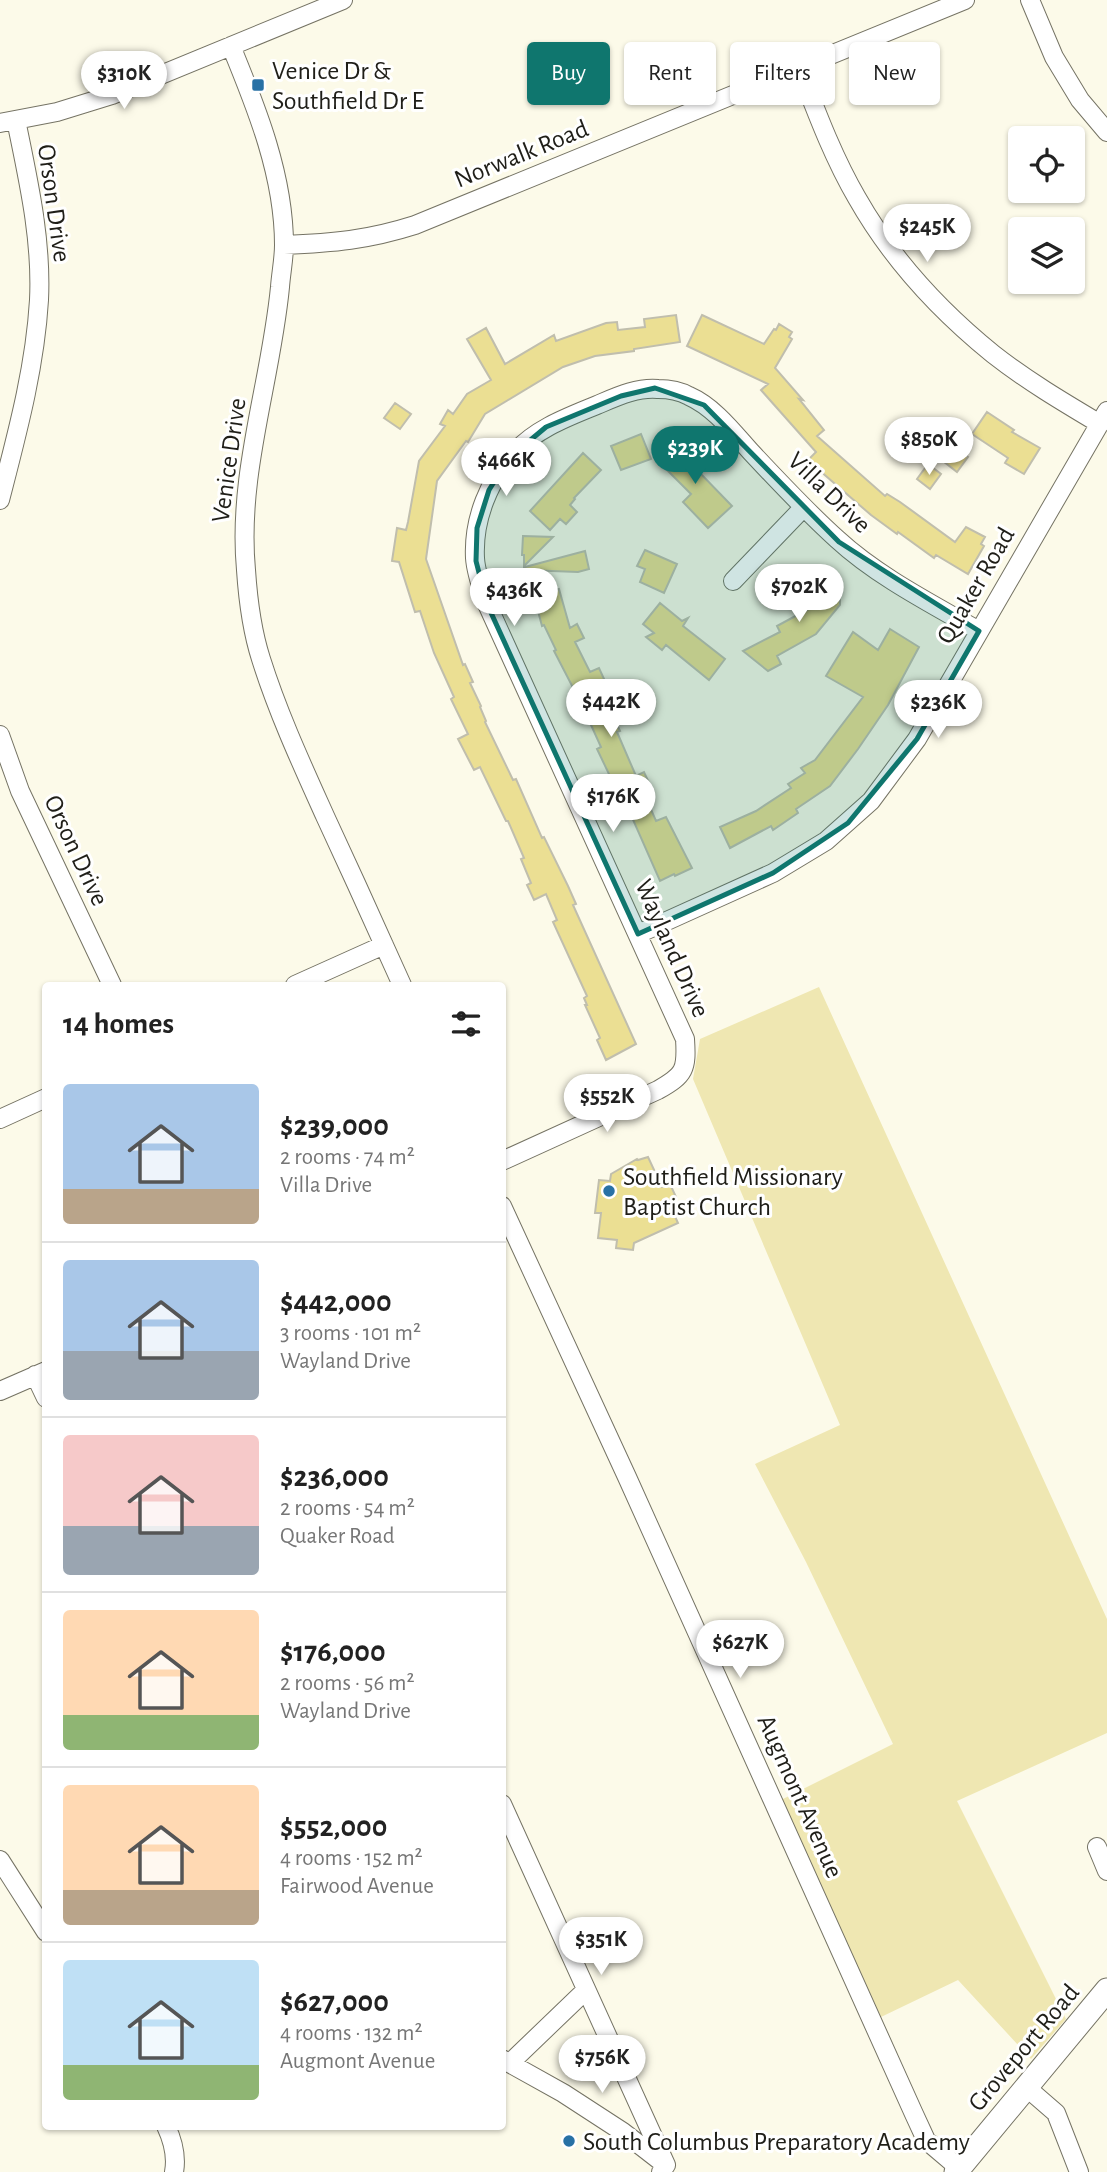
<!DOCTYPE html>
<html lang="en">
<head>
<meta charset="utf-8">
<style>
	:root { --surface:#fff; --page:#f2f2f2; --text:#222; --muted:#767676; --line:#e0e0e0; --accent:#0f766e }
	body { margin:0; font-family:"Alegreya Sans",sans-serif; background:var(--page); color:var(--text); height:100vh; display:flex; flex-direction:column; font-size:26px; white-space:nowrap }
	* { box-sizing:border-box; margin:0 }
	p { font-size:23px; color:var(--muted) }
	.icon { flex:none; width:38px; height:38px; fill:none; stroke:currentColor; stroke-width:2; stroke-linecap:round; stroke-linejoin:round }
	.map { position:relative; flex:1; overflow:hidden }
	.details { position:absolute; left:42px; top:982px; width:464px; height:1148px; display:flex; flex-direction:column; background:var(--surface); border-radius:7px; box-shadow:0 2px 5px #0004 }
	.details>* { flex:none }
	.guide { position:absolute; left:527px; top:42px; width:474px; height:63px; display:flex; gap:14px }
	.fabs { position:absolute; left:1008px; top:126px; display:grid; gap:14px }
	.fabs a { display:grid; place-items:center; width:77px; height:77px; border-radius:7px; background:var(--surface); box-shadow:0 2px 5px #0004; font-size:35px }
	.price { position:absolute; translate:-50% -60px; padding:0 16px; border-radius:24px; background:#fff; color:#222; font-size:23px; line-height:46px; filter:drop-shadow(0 2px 4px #0008) }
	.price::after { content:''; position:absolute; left:50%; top:42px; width:21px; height:16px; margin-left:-10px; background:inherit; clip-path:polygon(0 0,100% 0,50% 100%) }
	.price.selected { background:var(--accent); color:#fff }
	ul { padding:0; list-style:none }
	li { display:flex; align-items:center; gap:21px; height:175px; padding:0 21px }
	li+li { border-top:2px solid var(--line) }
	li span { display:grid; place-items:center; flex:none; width:196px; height:140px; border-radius:7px; color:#555 }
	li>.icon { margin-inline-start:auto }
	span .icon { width:84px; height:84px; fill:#fffc; stroke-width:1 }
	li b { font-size:30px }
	h2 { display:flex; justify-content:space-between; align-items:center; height:84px; padding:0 21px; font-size:30px }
	.chip { padding:0 24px; border-radius:7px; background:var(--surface); box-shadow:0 2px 5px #0004; font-size:24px; line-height:63px }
	.chip.selected { background:var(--accent); color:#fff }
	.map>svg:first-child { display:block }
	.green { fill:#efe7b2 }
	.building { fill:#ebdf93; stroke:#c0bead; stroke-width:2 }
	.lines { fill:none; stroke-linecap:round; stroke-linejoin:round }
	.minor-casing { stroke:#757364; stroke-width:20 }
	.major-casing { stroke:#757364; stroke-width:25 }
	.minor { stroke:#fff; stroke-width:18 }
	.major { stroke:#fff; stroke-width:23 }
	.marked { fill:#0f766e; fill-opacity:0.2; stroke:#0f766e; stroke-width:5; stroke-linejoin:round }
	.poi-dot { fill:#2871a5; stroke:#fff; stroke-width:2.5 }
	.labels { text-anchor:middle; stroke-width:6; stroke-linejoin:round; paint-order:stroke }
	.poi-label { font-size:26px; fill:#1f1e18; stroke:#fff; text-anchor:start }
	.street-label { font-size:26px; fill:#1f1e18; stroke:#fff }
</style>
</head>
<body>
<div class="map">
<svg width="1107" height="2172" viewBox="0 0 1107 2172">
	<rect width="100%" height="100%" fill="#fcfae9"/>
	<!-- green -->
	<path class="green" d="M819 987 1107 1619V1733L957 1801 1066 2019 1031 2059 958 1980 881 2017 781 1800 893 1744 806 1562 755 1464 840 1425 693 1079 700 1039Z"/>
	<!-- building -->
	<path class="building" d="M676 315 680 342 634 349V351L595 356 563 367 485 414 468 442 466 441 437 481 426 559 463 665 465 664 473 682 470 683 481 706 480 707 486 721 485 722 513 780 516 779 542 838 544 837 568 886 576 904 573 905 636 1044 606 1060 597 1040 600 1038 585 1005H587L584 998 587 996 553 922 557 920 546 894 534 900 527 885 531 883 521 859 524 858 508 821H506L480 767 474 770 458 739 468 734 451 699 454 697 434 653 420 611 415 612 399 562 392 561 397 528 406 530 408 522 419 461 445 426 440 424 448 410 453 414 467 394 491 380 467 339 486 328 505 364 554 335 556 341 606 323 617 322 618 330 645 327 644 319Z
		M702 315 764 344 774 329 776 330 779 324 792 332 789 337 792 339 775 368 803 400 799 399 824 430 817 436 885 496 887 494 900 502 955 542 966 527 985 537 981 544 984 546 968 574 936 555 934 558 898 532 897 534 871 515 819 470 809 459 816 452 761 390 768 384 687 346Z
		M395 403 411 414 400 429 384 418Z
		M987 412 1014 430 1012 432 1040 448 1024 474 1005 463 1008 458 972 434Z
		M641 434 651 459 621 470 611 446Z
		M679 442 701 465 697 470 732 506 708 528 683 502 691 494 659 462Z
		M954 447 968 457 957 472 943 461Z
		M583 453 601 470 574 498 575 499 570 505 577 512 566 524 560 519 550 530 530 511Z
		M928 464 941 474 930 489 917 479Z
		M523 536 553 537 524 566V555H522Z
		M645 550 677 564 664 593 640 582 645 569 637 566Z
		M585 551 589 569 578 572 526 570 525 567Z
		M815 573 840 593 836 597 840 600V605L816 634 777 656 781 664 768 671 743 651 780 632 777 626 814 606 798 594Z
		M559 589 570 628 577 624 584 638 575 642 590 672 599 668 610 692 603 695 620 731 617 732 636 776 644 772 651 787 643 791 656 821 666 817 692 868 675 876 674 874 660 881 631 815 629 816 597 749 601 747 582 705 554 651 556 650 544 625 542 626 534 596Z
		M660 603 682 621 688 618 683 626 725 659 709 680 666 645 662 650 646 637 654 633 643 624Z
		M890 629 919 647 888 705 858 749 830 786 796 809 798 813 773 830 771 826 730 848 720 827 756 811 791 788 788 784 805 773 801 768 815 760 863 697 826 676 853 632 878 650Z
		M648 1157 662 1187 670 1184 676 1197 668 1201 678 1223 634 1243 633 1250 616 1248 617 1240 598 1238 601 1213H595L599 1180 610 1181 611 1174 637 1159 638 1160Z"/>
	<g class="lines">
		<!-- minor casing -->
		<g class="minor-casing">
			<path id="minor" d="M1030 0 1054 57 1080 100 1107 132
				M231 46C257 109 284 176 284 245 284 259 281 273 280 287 271 382 237 474 246 570 248 600 252 631 261 659 278 713 302 765 325 816 351 872 377 929 402 985
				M799 67C816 111 833 157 857 198 891 258 940 311 993 354 1026 380 1063 402 1100 424
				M0 123 57 112 112 95 343 0
				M284 245C333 243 368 240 415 225L965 0
				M0 500C17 434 35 368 39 300 42 239 28 179 16 120
				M733 581 803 508
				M0 735 20 791 112 985
				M638 934 773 873 826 841 871 801 917 739 1107 411
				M295 985 384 945
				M0 1119 46 1098
				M502 1161 658 1090C685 1075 687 1069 685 1039L487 604C482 589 476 574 475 558 473 519 489 480 515 452 537 428 568 417 597 405 616 397 637 387 658 389 668 389 680 391 689 396 714 407 733 432 751 452 779 482 807 512 837 539 877 576 932 604 979 631
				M502 1206 627 1477 914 2114 926 2140 959 2168
				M35 1375 46 1398
				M0 1391 46 1371
				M502 1804 666 2165 661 2172
				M1097 1847 1107 1871
				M0 1860 46 1932
				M502 2059 563 2093 623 2132 663 2163
				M510 2063 586 1990
				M1026 2087 1056 2113 1079 2172
				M166 2126C173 2141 177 2156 174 2172"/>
		</g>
		<!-- major casing -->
		<g class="major-casing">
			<path id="major" d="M956 2172 1107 1990"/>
		</g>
		<!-- minor -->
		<use href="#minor" class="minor"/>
		<!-- major -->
		<use href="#major" class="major"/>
	</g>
	<!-- marked area -->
	<path class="marked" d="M655 388 704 405 839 542 979 631 917 739 848 823 773 873 638 934 487 604 476 561 477 528 489 490 509 458 546 427 621 396Z"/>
	<!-- markers -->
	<g class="poi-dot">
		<rect x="251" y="78" width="14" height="14" rx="3.5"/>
		<circle cx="609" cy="1191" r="7"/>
		<circle cx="569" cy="2141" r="7"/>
	</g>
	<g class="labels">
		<!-- poi labels -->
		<g class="poi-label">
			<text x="272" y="79">Venice Dr &amp;<tspan x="272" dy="30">Southfield Dr E</tspan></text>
			<text x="623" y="1185">Southfield Missionary<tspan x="623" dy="30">Baptist Church</tspan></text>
			<text x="583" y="2150">South Columbus Preparatory Academy</text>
		</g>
		<!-- street labels -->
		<g class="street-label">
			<text transform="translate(521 153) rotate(-22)" y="9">Norwalk Road</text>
			<text transform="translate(55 203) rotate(82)" y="9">Orson Drive</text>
			<text transform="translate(228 460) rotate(-82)" y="9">Venice Drive</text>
			<text transform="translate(830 492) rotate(44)" y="9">Villa Drive</text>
			<text transform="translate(975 585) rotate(-60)" y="9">Quaker Road</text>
			<text transform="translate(77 850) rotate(65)" y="9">Orson Drive</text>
			<text transform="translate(673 948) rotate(66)" y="9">Wayland Drive</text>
			<text transform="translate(801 1796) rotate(66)" y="9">Augmont Avenue</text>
			<text transform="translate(1023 2047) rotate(-50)" y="9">Groveport Road</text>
		</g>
	</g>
</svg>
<div class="fabs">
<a><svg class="icon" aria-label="locate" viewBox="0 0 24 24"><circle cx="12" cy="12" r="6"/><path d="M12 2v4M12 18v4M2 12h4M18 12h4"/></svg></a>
<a><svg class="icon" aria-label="layers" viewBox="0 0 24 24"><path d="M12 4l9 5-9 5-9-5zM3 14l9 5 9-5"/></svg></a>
</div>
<b class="price" style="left:124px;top:111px">$310K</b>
<b class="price" style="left:927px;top:264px">$245K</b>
<b class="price" style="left:929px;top:477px">$850K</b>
<b class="price selected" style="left:695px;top:486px">$239K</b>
<b class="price" style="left:506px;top:498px">$466K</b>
<b class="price" style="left:799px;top:624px">$702K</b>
<b class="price" style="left:514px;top:628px">$436K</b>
<b class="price" style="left:611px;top:739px">$442K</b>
<b class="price" style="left:938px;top:740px">$236K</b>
<b class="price" style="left:613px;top:834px">$176K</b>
<b class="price" style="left:607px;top:1134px">$552K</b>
<b class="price" style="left:740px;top:1680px">$627K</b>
<b class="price" style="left:601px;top:1977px">$351K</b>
<b class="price" style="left:602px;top:2095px">$756K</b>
<div class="guide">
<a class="chip selected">Buy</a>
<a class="chip">Rent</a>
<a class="chip">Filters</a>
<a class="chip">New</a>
</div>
<section class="details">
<h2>14 homes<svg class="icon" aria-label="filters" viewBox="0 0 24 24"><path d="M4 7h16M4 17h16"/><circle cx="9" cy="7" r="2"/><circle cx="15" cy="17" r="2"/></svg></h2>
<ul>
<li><span style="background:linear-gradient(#a9c7e8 75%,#b9a48a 0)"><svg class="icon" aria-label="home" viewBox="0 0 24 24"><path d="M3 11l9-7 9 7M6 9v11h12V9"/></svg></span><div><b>$239,000</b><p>2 rooms · 74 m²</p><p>Villa Drive</p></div></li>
<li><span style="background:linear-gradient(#a9c7e8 65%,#9aa5b1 0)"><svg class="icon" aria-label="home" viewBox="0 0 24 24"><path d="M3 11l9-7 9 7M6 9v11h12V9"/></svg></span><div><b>$442,000</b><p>3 rooms · 101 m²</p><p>Wayland Drive</p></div></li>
<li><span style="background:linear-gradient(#f6c9c9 65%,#9aa5b1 0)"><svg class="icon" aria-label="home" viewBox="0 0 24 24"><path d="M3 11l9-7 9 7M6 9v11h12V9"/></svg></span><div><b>$236,000</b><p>2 rooms · 54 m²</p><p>Quaker Road</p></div></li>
<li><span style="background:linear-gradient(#ffd9b3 75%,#8fb573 0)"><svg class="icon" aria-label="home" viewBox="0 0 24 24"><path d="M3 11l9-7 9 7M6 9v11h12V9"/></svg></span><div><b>$176,000</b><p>2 rooms · 56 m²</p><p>Wayland Drive</p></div></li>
<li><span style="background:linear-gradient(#ffd9b3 75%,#b9a48a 0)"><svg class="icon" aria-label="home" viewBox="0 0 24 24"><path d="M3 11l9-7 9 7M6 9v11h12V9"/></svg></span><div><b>$552,000</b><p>4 rooms · 152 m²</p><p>Fairwood Avenue</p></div></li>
<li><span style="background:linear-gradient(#bfe0f5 75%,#8fb573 0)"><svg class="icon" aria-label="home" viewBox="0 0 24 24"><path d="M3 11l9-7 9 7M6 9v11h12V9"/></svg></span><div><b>$627,000</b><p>4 rooms · 132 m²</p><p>Augmont Avenue</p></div></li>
</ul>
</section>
</div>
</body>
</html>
